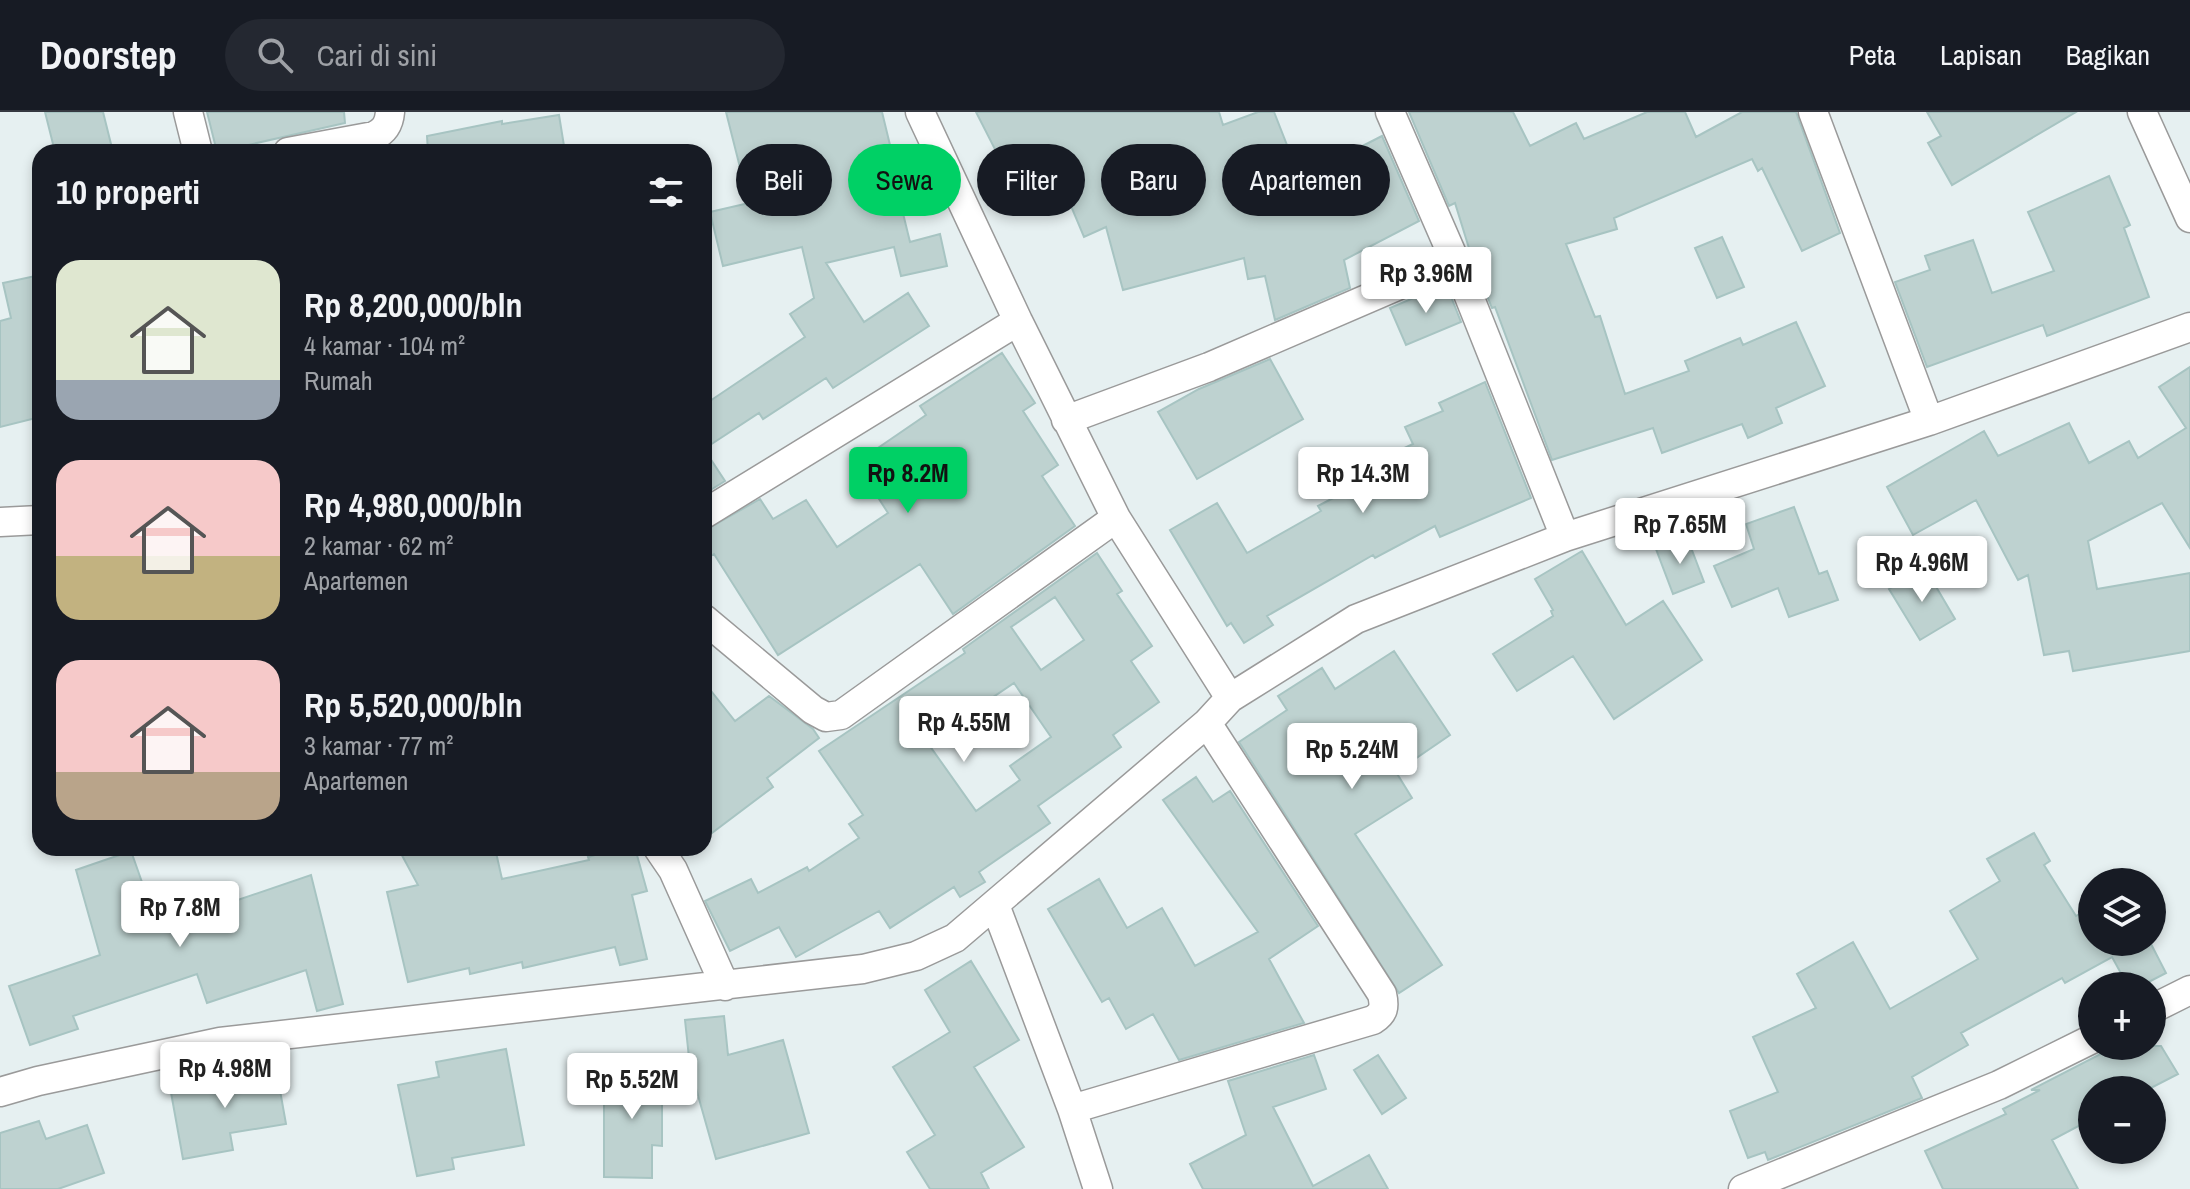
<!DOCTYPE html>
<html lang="id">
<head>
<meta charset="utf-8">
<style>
	:root { --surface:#171b24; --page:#242831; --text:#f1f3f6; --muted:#9ea1a6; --line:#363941; --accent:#00d065 }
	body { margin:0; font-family:"Archivo Narrow",sans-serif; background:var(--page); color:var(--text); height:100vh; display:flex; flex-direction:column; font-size:30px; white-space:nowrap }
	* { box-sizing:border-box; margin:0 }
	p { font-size:26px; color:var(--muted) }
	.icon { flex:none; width:44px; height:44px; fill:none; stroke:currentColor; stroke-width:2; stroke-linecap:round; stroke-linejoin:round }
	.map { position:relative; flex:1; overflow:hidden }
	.panel { position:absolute; left:32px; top:32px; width:680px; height:712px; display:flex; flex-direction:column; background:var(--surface); border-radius:24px; box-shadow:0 4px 12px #0003 }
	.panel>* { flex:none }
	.guide { position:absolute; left:736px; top:32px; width:760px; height:72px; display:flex; gap:16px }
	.controls { position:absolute; left:2078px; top:756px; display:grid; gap:16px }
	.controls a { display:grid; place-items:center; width:88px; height:88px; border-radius:50%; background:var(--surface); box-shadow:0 4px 12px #0003; font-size:40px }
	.price { position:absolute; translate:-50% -68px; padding:0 18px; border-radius:8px; background:#fff; color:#222; font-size:26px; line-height:52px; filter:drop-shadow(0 2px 4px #0008) }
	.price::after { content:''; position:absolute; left:50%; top:48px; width:24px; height:18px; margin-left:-12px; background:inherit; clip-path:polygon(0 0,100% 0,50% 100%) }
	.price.current { background:var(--accent); color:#111 }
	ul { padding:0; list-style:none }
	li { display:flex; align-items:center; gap:24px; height:200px; padding:0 24px }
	li span { display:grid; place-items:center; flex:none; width:224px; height:160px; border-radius:24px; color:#555 }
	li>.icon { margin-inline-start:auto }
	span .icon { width:96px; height:96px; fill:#fffc; stroke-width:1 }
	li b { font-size:34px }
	h2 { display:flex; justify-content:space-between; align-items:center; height:96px; padding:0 24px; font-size:34px }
	.pill { padding:0 28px; border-radius:36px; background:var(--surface); box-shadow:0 4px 12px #0003; font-size:28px; line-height:72px }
	.pill.current { background:var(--accent); color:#111 }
	header { display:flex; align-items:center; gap:48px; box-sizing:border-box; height:112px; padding:0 40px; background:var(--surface); border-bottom:2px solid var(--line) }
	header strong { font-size:38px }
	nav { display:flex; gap:44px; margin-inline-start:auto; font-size:28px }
	.search { width:560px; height:72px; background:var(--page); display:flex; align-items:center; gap:20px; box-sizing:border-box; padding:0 28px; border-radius:44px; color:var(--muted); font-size:30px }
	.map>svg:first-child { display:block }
	.building { fill:#bed2d0; stroke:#a7c4c2; stroke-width:2; fill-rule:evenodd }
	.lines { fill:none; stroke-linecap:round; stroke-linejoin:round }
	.street-casing { stroke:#9a9a9a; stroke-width:31 }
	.street { stroke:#fff; stroke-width:28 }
</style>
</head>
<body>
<header>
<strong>Doorstep</strong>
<div class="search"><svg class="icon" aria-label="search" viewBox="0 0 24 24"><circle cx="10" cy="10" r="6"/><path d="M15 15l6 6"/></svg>Cari di sini</div>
<nav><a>Peta</a><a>Lapisan</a><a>Bagikan</a></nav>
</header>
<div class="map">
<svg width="2190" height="1077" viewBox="0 0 2190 1077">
	<rect width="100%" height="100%" fill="#e6f0f1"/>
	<!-- building -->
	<path class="building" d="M45 0H103L113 40H55Z
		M207 0H344L345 11 217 40Z
		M726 0H882L890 33 866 39 878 90 899 85 910 130 940 122 947 154 901 164 894 135 826 151 864 210 908 181 929 214 833 276 826 266 763 307 759 301 704 337V293L805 225 790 202 814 186 802 135 723 154 710 100 749 91Z
		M976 0H1219L1223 13 1258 0H1274L1300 66 1382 24 1419 109 1344 148 1350 176 1275 208 1265 164 1248 167 1244 146 1123 178 1106 115 1084 125 1050 44 1045 47 1039 35 1003 53Z
		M1409 0H1513L1530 34 1576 11 1584 27 1647 0H1685L1696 25 1742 0H1796L1840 121 1802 139 1762 56 1758 59 1752 47 1614 106 1617 117 1566 132 1595 205 1600 204 1625 282 1689 259 1685 249 1740 226 1743 233 1796 210 1825 274 1776 296 1782 311 1748 326 1742 312 1662 341 1653 316 1552 348 1495 195 1492 196 1473 149 1455 91 1449 94Z
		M1927 0H2076L1952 73 1928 31 1941 24Z
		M559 3 565 40H428L427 24 502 9V12Z
		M2109 64 2130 113 2124 116 2149 185 2047 224 2043 213 1927 255 1895 170 1930 158 1925 144 1973 128 1992 181 2054 159 2028 100Z
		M1722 125 1744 175 1717 186 1695 136Z
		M40 163V305L0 315V209L11 206 3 171Z
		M1446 172 1461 210 1406 233 1390 196Z
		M1002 241 1035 291 1023 299 1058 353 1042 364 1075 414 953 502 920 452 778 543 714 442 704 448V419L760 387 773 407 806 388 837 435 888 401 856 351 926 303 920 294Z
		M1270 247 1303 307 1197 367 1158 300 1199 277Z
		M2190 255V436L2162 391 2088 429 2097 477 2190 461V539L2073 559 2069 539 2044 543 2028 463 2018 468 1976 388 1913 423 1887 375 1984 319 1998 344 2069 311 2089 351 2129 329 2138 346 2186 316 2159 275Z
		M1485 270 1531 386 1440 425 1435 414 1375 446 1373 443 1267 504 1273 513 1244 531 1231 511 1227 514 1170 418 1217 391 1247 441 1321 399 1318 394 1406 348 1402 337 1413 332 1405 315 1443 299 1439 291Z
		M704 337 725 369 704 382Z
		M1794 395 1819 462 1827 459 1838 488 1789 505 1778 476 1732 495 1714 454 1754 437 1746 412Z
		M1687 425 1704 470 1673 482 1656 437Z
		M1582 439 1626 513 1663 489 1702 548 1614 607 1573 544 1517 579 1493 542 1553 504 1551 499 1553 498 1535 467Z
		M1097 441 1122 479 1117 482 1152 534 1131 549 1159 590 1113 623 1121 635 1038 694 1050 711 979 760 985 770 960 785 954 775 890 816 879 799 796 845 779 815 730 839 705 789 751 767 758 781 807 755 809 759 859 726 849 712 863 703 819 639 965 541 963 537ZM1055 485 1084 528 1041 558 1011 515ZM1014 571 1051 625 1010 654 1020 668 976 699 927 630Z
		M1925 456 1955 507 1920 528 1889 477Z
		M1394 539 1450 623 1396 660 1412 686 1355 722 1442 853 1399 881 1239 630 1287 598 1278 584 1322 556 1335 577Z
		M704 570 735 609 769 584 813 617 819 626 767 666 773 675 704 727Z
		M1196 665 1213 690 1230 679 1318 814 1269 847 1304 911 1179 948 1153 902 1126 917 1109 886 1102 890 1048 797 1099 767 1127 816 1162 796 1195 854 1258 820 1163 688Z
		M2034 721 2050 749 2044 753 2076 804 2092 795V830H2150L2166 861 2141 874H2128L2112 845 2065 871 2062 866 1961 921 1968 933 1912 965 1922 986 1768 1048 1765 1040 1748 1046 1730 999 1778 980 1753 925 1816 896 1797 862 1853 830 1890 897 1978 847 1950 799 2000 769 1987 747Z
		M398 736H495L502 767 589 748 588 745 620 736H635L647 779 632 783 647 847 620 853 615 835 523 856 522 850 470 862 469 856 408 870 387 780 418 773Z
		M131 739 155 807 223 785 226 792 311 763 343 892 317 899 306 858 207 891 197 862 73 904 78 917 30 933 9 874 100 843 76 758Z
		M971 849 1019 928 974 955 1024 1035 981 1061 989 1077H930L907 1040 935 1023 893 955 950 920 925 878Z
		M724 904 728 943 783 928 809 1021 716 1047 690 955 685 908Z
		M2116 934H2161L2178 962 2147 978H2092V1007L2052 1028 2078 1077H1943L1925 1039 2006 1002 2003 997 2040 978H2031Z
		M506 937 524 1033 452 1046 454 1057 417 1064 398 973 439 965 436 950Z
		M1314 943 1326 977 1273 995 1313 1074 1369 1043 1388 1077H1203L1190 1052 1246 1023 1228 969Z
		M1378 943 1406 986 1382 1002 1354 958Z
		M276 956 286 1012 230 1021 233 1038 183 1047 170 975Z
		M604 956H662V1034L652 1033V1066L604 1065Z
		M39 1009 46 1027 87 1013 104 1061 58 1077H0V1021Z"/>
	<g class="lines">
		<!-- street casing -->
		<g class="street-casing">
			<path id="street" d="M188 0 198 40
				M920 0 1018 209 1116 406 1230 586
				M1390 0 1455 149 1565 425
				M1813 0 1929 309
				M2142 0 2190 106
				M288 40 374 24C385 19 389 12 390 0
				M1066 308 1209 255 1455 149
				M704 402 1018 209
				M0 410 40 408
				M704 507 813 598 826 605 841 603 1116 406
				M658 736 673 758 725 874
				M995 793 1072 997 1098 1077
				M2152 897 2190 878
				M0 980 38 969 220 930 863 857 916 844 955 826 1207 611 1230 586 1356 507 1565 425 1929 309 2190 215
				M1072 997 1373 908C1384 901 1385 895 1382 882L1207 611
				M1743 1077 1999 973 2092 927"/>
		</g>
		<!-- street -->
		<use href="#street" class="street"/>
	</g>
</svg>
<div class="controls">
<a><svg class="icon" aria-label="layers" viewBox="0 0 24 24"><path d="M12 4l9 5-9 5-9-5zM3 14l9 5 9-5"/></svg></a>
<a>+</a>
<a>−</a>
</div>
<b class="price" style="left:1426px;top:203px">Rp 3.96M</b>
<b class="price current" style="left:908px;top:403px">Rp 8.2M</b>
<b class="price" style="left:1363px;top:403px">Rp 14.3M</b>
<b class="price" style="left:1680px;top:454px">Rp 7.65M</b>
<b class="price" style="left:1922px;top:492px">Rp 4.96M</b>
<b class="price" style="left:964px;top:652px">Rp 4.55M</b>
<b class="price" style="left:1352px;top:679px">Rp 5.24M</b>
<b class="price" style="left:180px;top:837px">Rp 7.8M</b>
<b class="price" style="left:225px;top:998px">Rp 4.98M</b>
<b class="price" style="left:632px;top:1009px">Rp 5.52M</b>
<div class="guide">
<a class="pill">Beli</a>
<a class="pill current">Sewa</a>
<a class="pill">Filter</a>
<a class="pill">Baru</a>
<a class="pill">Apartemen</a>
</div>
<section class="panel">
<h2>10 properti<svg class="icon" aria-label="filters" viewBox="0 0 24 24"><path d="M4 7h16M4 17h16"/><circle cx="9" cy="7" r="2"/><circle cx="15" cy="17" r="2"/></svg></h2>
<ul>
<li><span style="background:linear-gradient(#dfe7d0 75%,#9aa5b1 0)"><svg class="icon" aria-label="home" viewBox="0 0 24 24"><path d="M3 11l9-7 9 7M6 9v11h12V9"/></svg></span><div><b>Rp 8,200,000/bln</b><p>4 kamar · 104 m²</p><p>Rumah</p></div></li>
<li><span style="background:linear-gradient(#f6c9c9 60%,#c2b280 0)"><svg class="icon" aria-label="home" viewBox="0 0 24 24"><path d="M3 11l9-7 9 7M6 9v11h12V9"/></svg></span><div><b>Rp 4,980,000/bln</b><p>2 kamar · 62 m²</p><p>Apartemen</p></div></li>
<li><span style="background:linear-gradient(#f6c9c9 70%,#b9a48a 0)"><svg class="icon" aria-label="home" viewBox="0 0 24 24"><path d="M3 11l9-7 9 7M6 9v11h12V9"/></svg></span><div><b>Rp 5,520,000/bln</b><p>3 kamar · 77 m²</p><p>Apartemen</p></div></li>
</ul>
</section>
</div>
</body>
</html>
